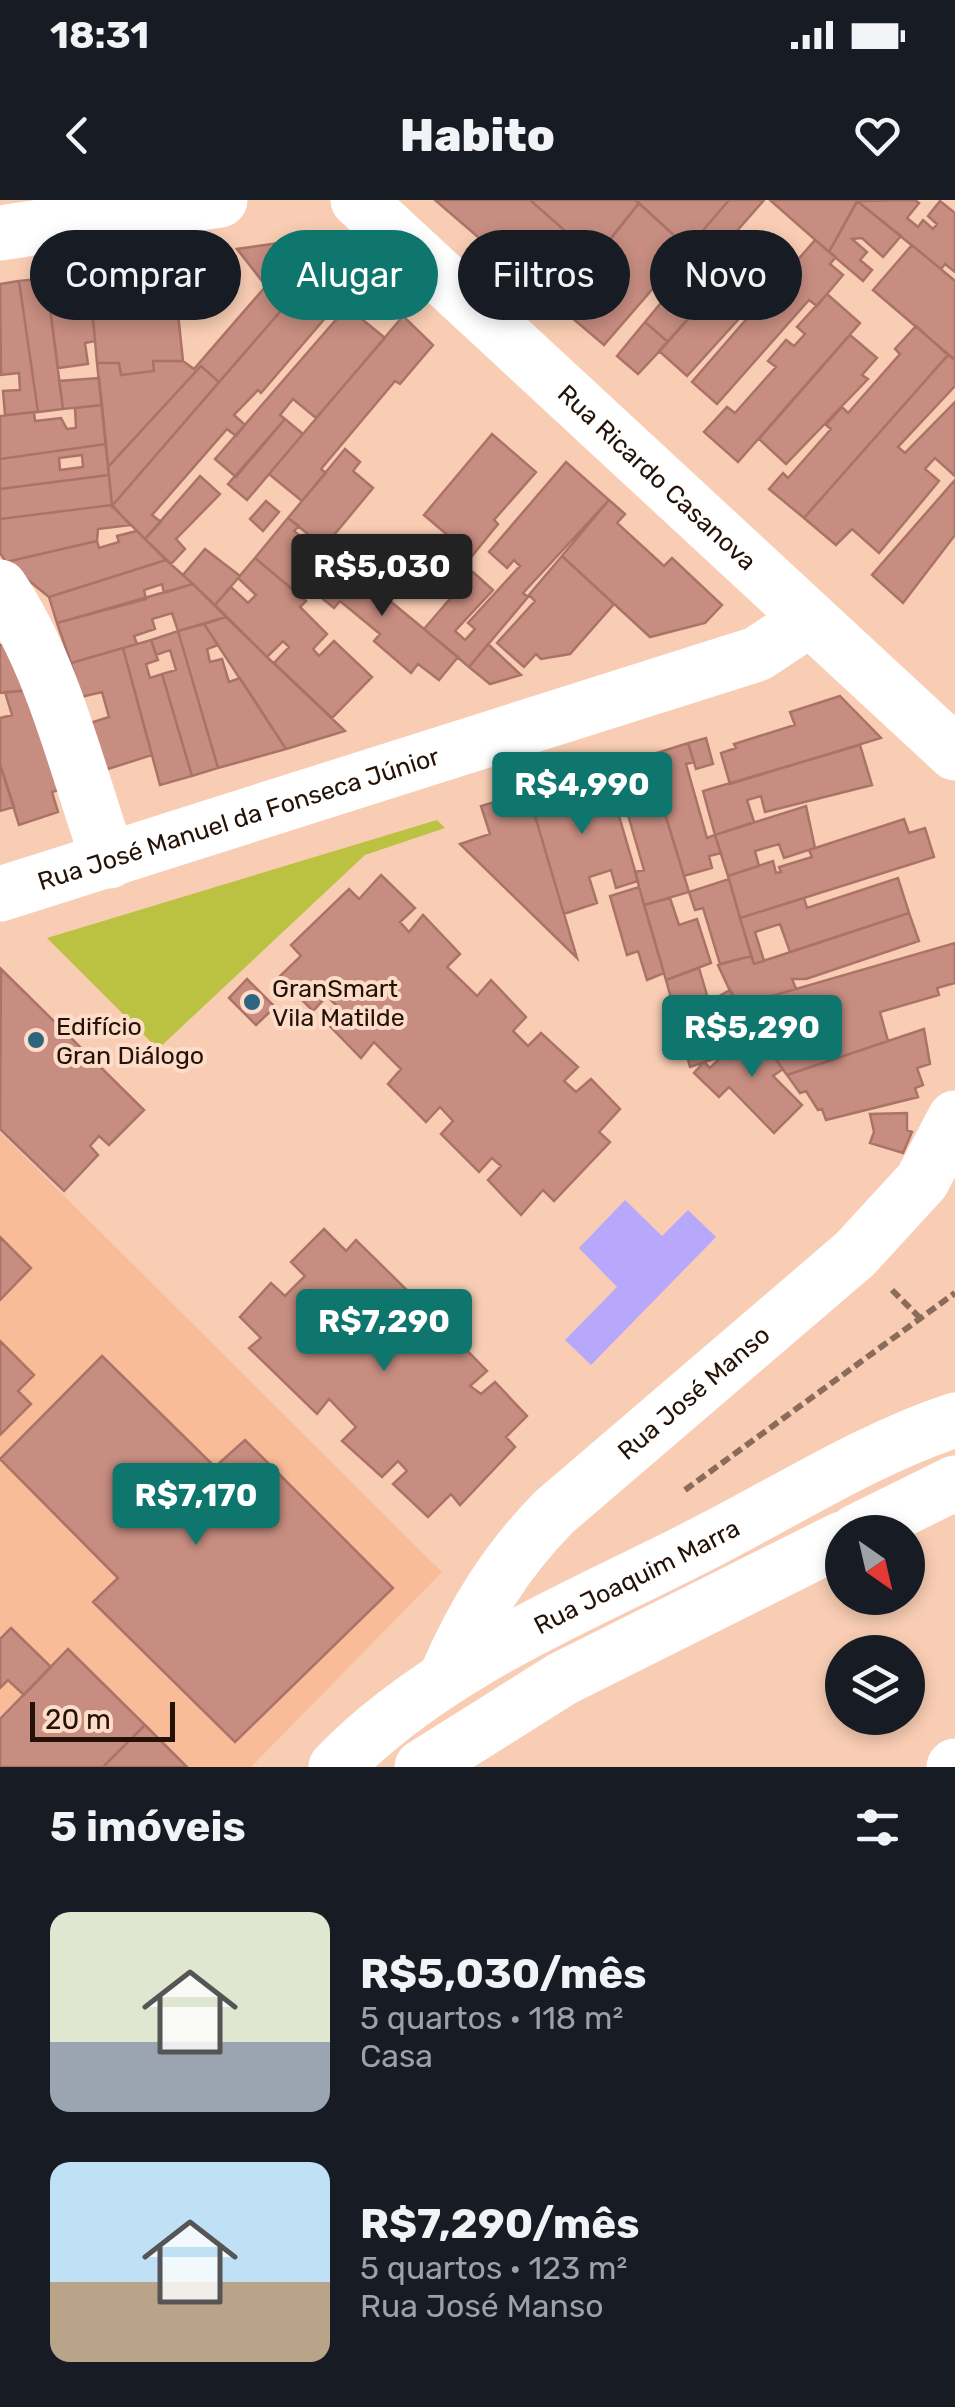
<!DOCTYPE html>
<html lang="pt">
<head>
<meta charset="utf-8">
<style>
	:root { --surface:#171b24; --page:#20242c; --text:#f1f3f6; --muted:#9ea1a6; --accent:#0f766e }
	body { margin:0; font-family:Rubik,sans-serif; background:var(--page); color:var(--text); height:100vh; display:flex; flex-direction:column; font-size:38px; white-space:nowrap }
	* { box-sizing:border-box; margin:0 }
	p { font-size:32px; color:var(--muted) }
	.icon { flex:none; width:55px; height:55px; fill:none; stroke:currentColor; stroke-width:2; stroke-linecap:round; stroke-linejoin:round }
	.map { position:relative; height:1567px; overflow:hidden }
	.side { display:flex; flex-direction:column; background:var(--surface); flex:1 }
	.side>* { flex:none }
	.banner { position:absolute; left:30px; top:30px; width:895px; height:90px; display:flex; gap:20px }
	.needle { width:65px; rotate:146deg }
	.controls { position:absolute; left:825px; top:1315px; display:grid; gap:20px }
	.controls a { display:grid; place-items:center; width:100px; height:100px; border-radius:50%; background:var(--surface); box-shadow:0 5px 15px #0003; font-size:50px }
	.scale { position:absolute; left:30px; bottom:25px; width:145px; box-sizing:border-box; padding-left:10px; border:5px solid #251207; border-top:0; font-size:28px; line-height:35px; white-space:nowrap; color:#251207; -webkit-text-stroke:8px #fdddc9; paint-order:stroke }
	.price { position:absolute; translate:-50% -85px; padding:0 22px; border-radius:10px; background:var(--accent); color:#fff; font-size:32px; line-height:65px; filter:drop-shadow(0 2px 5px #0008) }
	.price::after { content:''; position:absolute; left:50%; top:60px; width:30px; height:22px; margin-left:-15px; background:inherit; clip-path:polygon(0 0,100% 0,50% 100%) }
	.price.on { background:#222; color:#fff }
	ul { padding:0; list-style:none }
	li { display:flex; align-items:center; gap:30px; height:250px; padding:0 50px }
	li span { display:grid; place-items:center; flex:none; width:280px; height:200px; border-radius:20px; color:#555 }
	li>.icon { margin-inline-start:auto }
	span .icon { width:120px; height:120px; fill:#fffc; stroke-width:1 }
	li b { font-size:42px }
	h2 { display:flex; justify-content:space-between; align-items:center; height:120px; padding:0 50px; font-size:42px }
	.pill { padding:0 35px; border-radius:45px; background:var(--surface); box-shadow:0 5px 15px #0003; font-size:35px; line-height:90px }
	.pill.on { background:var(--accent); color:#fff }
	.status { display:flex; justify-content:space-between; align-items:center; height:70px; padding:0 50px; background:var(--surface); direction:ltr }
	.status svg { height:28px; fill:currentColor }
	header { display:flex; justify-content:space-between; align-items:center; height:130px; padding:0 50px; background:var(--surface); font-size:45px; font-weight:800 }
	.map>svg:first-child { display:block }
	.built { fill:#f8bc98 }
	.green { fill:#bbc242 }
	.water { fill:#b8a8fc }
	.building { fill:#c78d80; stroke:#ab7367; stroke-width:2.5; fill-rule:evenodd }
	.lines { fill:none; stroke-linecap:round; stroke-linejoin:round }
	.path { stroke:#8b6c5a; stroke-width:6; stroke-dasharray:10 5; stroke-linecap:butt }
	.minor { stroke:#fff; stroke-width:55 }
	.highway { stroke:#fff; stroke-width:55 }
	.poi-dot { fill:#2d647f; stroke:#fdddc9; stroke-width:4 }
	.labels { text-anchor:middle; stroke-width:8; stroke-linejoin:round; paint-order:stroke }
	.street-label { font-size:25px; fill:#251207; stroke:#fdddc9 }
	.poi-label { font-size:25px; fill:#251207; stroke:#fdddc9; text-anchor:start }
</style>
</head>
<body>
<div class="status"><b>18:31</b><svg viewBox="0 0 49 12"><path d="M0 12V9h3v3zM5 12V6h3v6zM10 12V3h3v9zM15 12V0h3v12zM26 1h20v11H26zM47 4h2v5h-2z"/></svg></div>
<header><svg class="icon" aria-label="back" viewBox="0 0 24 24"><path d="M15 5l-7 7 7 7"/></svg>Habito<svg class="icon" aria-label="heart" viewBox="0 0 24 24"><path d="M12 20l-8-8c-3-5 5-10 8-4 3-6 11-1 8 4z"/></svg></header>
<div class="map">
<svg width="955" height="1567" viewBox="0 0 955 1567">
	<rect width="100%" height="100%" fill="#f8cdb3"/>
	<!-- built -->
	<path class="built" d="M0 932 442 1372 251 1567H0Z"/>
	<!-- green -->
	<path class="green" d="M437 620 445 628 365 655 158 849 47 738Z"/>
	<!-- water -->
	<path class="water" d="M625 1000 662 1036 688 1010 716 1037 591 1165 565 1140 617 1087 579 1048Z"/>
	<!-- building -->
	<path class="building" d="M435 0H530L596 58 557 105Z
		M530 0H635L639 3 596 58Z
		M635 0H729L688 48Z
		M729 0H764L722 48 737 64 668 142 645 122 689 69 700 78 711 66 689 47Z
		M770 0H856L857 2 829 52Z
		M915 0 919 3 907 18 918 27 923 20 933 29 937 24 928 16 940 1 955 13V72L945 64 941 69 857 1Z
		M857 1 901 36 883 57 862 38 852 39 867 52 860 60 872 70 863 81 829 52Z
		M639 3 688 48 604 145 557 105Z
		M307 39 331 53 219 182 201 166 108 267 97 163H119L121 175 154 171 153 161H183L194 169 266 86 237 49Z
		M815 40 836 57 830 64 843 75 817 106 809 100 717 204 692 182Z
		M912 45 955 81V160L873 90Z
		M751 46 762 55 746 72 737 64Z
		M331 53 354 73 333 98 338 103 261 193 258 190 234 215 245 225 236 236 227 229 152 315 161 322 145 339 112 306Z
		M737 64 765 90 687 176 659 151Z
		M88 71 95 141 85 143 88 164 58 168 46 78Z
		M146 73 148 86 175 85 183 161H153L154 171 121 175 119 163H97L90 84Z
		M46 78 63 209 38 212 19 81Z
		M19 81 38 212 5 215 3 191 20 190 19 173 1 175 0 84Z
		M827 94 860 123 738 262 704 232 727 207 735 213 776 167 768 161 786 140 794 146 805 134 797 127Z
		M347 107 385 138 316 218 293 199 280 215 285 219 236 277 215 259Z
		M403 116 433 145 400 184 395 181 321 269 326 273 302 301 269 274Z
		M645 122 668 142 638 174 617 156Z
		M916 126 948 155 804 318 769 289 783 273 788 278 831 229 826 225 842 207 848 213 900 154 895 149Z
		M850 135 877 158 862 175 868 179 786 264 759 239Z
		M948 155 955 160V186L898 247 905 253 955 202V276L935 258 925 269 939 281 879 353 852 329 836 345 804 318Z
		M201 166 219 182 112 306 108 267Z
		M99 178 102 205 63 209 59 181Z
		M102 205 106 244 0 259V216L34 212 35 221 61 218 67 229 76 228 75 208Z
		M285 219 303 234 247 300 228 284Z
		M492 234 536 272 494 320 498 324 472 356 424 315Z
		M106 244 109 275 0 289V259ZM82 255 83 267 60 270 59 258Z
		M345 249 360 262 353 271 373 288 324 347 288 318Z
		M566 262 609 300 523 393 528 397 469 467 424 429 473 372 493 390 455 431 465 440 475 429 468 423 520 366 514 360 507 368 489 352Z
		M109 275 112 305 0 319V289Z
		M200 276 220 294 176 339 185 349 171 364 145 339Z
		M955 280V335L903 403 872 375Z
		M609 300 625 314 617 323 664 366 672 358 722 405 705 423 650 437 562 356Z
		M266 301 279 312 263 331 250 319Z
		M112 305 130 325 98 329 97 341 6 362 0 353V319Z
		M288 318 299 326 294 331 324 356 297 393 255 358Z
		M137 331 166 360 49 397 6 362 97 341 99 348 119 342 117 336Z
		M205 349 240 376 215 405 183 375Z
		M333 354 458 457 439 480 418 464 411 473 374 441 380 434 340 401 334 408 306 385Z
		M562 356 614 404 570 454 541 459 536 454 524 467 497 443 535 401 529 395Z
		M255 358 306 401 300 407 327 434 313 449 319 456 334 441 372 477 332 518 274 463 289 447 283 441 267 457 215 405 231 387 248 403 256 395 238 378Z
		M166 360 193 384 164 393 162 384 144 390 146 399 57 423 49 397Z
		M193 384 226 417 178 431 172 413 152 419 155 429 134 436 137 444 71 463 57 423Z
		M226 417 267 457 345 531 286 549 204 424Z
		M204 424 218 445 207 449 210 462 222 459 229 482 240 478 286 549 218 568 178 431Z
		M178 431 218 568 192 576 162 474 176 470 170 450 156 455 151 440Z
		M151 440 158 460 146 464 150 478 162 474 192 576 160 585 123 448Z
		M19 443 34 490 0 493V445Z
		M488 444 521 475 490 484 469 467Z
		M123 448 152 555 105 570 90 523 109 517 102 492 81 497 71 463Z
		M34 490 65 588 52 592 58 612 19 625 0 564V518L12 515 5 492Z
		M840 496 881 538 730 584 721 553 736 548 734 544 795 525 790 512Z
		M706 538 713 564 696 569 688 543Z
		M688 543 694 562 686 564 707 638 715 635 721 653 709 656 712 668 684 676 647 556Z
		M860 545 872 585 765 612 761 596 747 600 754 622 715 635 703 591Z
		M0 564 14 607 0 611Z
		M605 568 638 681 616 688 611 670 589 677 597 703 564 714 528 592Z
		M656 584 689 692 644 705 635 672 644 670 622 594Z
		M528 592 564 714 577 758 460 644 490 634 481 606Z
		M806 606 815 648 784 658 779 644 755 651 759 666 728 676 715 635Z
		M904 619 909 633 925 628 934 657 740 718 728 676 773 661 776 673 781 672 779 667 812 657 809 650Z
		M381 675 415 708 400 722 409 732 423 715 460 754 447 767 477 796 491 780 526 817 513 831 528 846 541 833 578 867 564 881 576 892 591 879 620 909 599 932 610 942 554 1001 543 990 521 1015 488 980 501 966 492 958 479 972 441 934 453 921 440 907 426 922 388 884 401 869 374 842 361 858 323 819 336 805 327 796 313 811 279 777 301 756 291 745 349 689 359 699Z
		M898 678 909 713 790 752 780 724 755 732 764 761 754 764 740 718 804 698 807 708Z
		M729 679 751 756 720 764 703 708 695 710 689 692Z
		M639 687 664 773 647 780 638 751 627 755 610 696Z
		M670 698 679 725 697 719 711 763 666 780 644 705Z
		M909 713 919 741 806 779H792L796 789 737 806 718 765 751 756 754 764Z
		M955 743V783L937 788 939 795 880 812 888 841 787 875 737 806Z
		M699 768 709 802 730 790 749 822 721 842 723 856 690 867 666 780Z
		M1 769 144 910 109 945 99 936 90 946 98 955 64 991 0 929Z
		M247 779 275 807 256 825 229 798Z
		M752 826 783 869 773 876 802 905 774 933 729 887 719 897 694 873 704 862 710 868Z
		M924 829 930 864 917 868 923 885 915 888 918 897 826 920 822 909 818 910 806 891 800 893 787 875Z
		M907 913V930L912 932 903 953 870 943 874 932 870 914Z
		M324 1029 346 1051 356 1040 422 1105 408 1119 438 1147 450 1133 487 1171 470 1186 481 1194 495 1182 527 1216 506 1237 515 1247 460 1305 451 1294 428 1317 393 1284 407 1271 398 1261 382 1277 342 1241 356 1227 329 1199 317 1214 249 1148 261 1138 240 1117 271 1083 285 1096 305 1076 291 1062Z
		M0 1037 31 1068 0 1100Z
		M0 1141 34 1175 18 1191 31 1204 0 1235Z
		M102 1156 215 1267 245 1240 393 1388 235 1542 93 1402 118 1378 0 1259Z
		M11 1428 51 1467 24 1495 8 1480 0 1488V1439Z
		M68 1449 145 1525 103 1567H0V1519Z
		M145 1525 187 1567H103Z"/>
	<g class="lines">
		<!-- path -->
		<path class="path" d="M892 1090 920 1118
			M685 1290 955 1093"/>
		<!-- minor -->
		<g class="minor">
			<path id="s1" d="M358 0 955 553"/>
			<path d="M0 33 220 0"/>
			<path d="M0 387C54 466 77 571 109 661"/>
			<path id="s2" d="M0 694 757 454 810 419"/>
			<path d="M856 1332 955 1283"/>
			<path id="s3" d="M446 1477C474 1413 505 1362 554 1312L855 1054 922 981 955 918"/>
			<path id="s4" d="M336 1567C437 1462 583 1406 710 1340 790 1299 870 1248 955 1220"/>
			<path d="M422 1567 562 1479 842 1339"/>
		</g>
		<!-- highway -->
		<path class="highway" d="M954 1567 955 1566"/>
	</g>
	<!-- markers -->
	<g class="poi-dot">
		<circle cx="252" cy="802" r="10"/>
		<circle cx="36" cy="840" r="10"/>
	</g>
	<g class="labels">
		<!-- street labels -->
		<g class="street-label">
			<text dy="9" stroke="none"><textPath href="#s1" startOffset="408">Rua Ricardo Casanova</textPath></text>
			<text dy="9" stroke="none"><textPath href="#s2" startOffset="250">Rua José Manuel da Fonseca Júnior</textPath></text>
			<text dy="9" stroke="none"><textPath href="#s3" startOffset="382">Rua José Manso</textPath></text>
			<text dy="9" stroke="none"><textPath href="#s4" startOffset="358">Rua Joaquim Marra</textPath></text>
		</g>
		<!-- poi labels -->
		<g class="poi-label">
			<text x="272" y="797">GranSmart<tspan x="272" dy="29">Vila Matilde</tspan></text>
			<text x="56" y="835">Edifício<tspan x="56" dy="29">Gran Diálogo</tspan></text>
		</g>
	</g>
</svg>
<div class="controls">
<a><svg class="needle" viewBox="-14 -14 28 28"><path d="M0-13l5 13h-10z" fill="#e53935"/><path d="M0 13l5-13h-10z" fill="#9ea1a6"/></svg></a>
<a><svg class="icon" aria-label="layers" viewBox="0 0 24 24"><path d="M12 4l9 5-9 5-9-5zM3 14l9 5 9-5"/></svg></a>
</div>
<div class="scale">20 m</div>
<b class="price on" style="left:382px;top:419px">R$5,030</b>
<b class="price" style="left:582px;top:637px">R$4,990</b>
<b class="price" style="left:752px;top:880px">R$5,290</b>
<b class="price" style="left:384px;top:1174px">R$7,290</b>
<b class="price" style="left:196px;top:1348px">R$7,170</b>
<div class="banner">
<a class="pill">Comprar</a>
<a class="pill on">Alugar</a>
<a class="pill">Filtros</a>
<a class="pill">Novo</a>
</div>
</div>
<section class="side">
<h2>5 imóveis<svg class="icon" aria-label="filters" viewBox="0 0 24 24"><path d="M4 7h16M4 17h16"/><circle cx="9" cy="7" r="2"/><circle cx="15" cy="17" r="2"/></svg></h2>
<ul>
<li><span style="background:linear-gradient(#dfe7d0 65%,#9aa5b1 0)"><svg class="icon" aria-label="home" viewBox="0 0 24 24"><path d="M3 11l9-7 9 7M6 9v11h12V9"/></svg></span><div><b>R$5,030/mês</b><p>5 quartos · 118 m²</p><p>Casa</p></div></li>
<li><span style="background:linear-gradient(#bfe0f5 60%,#b9a48a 0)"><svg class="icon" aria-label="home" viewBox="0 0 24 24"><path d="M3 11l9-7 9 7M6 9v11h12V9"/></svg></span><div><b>R$7,290/mês</b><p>5 quartos · 123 m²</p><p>Rua José Manso</p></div></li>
</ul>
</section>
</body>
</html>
